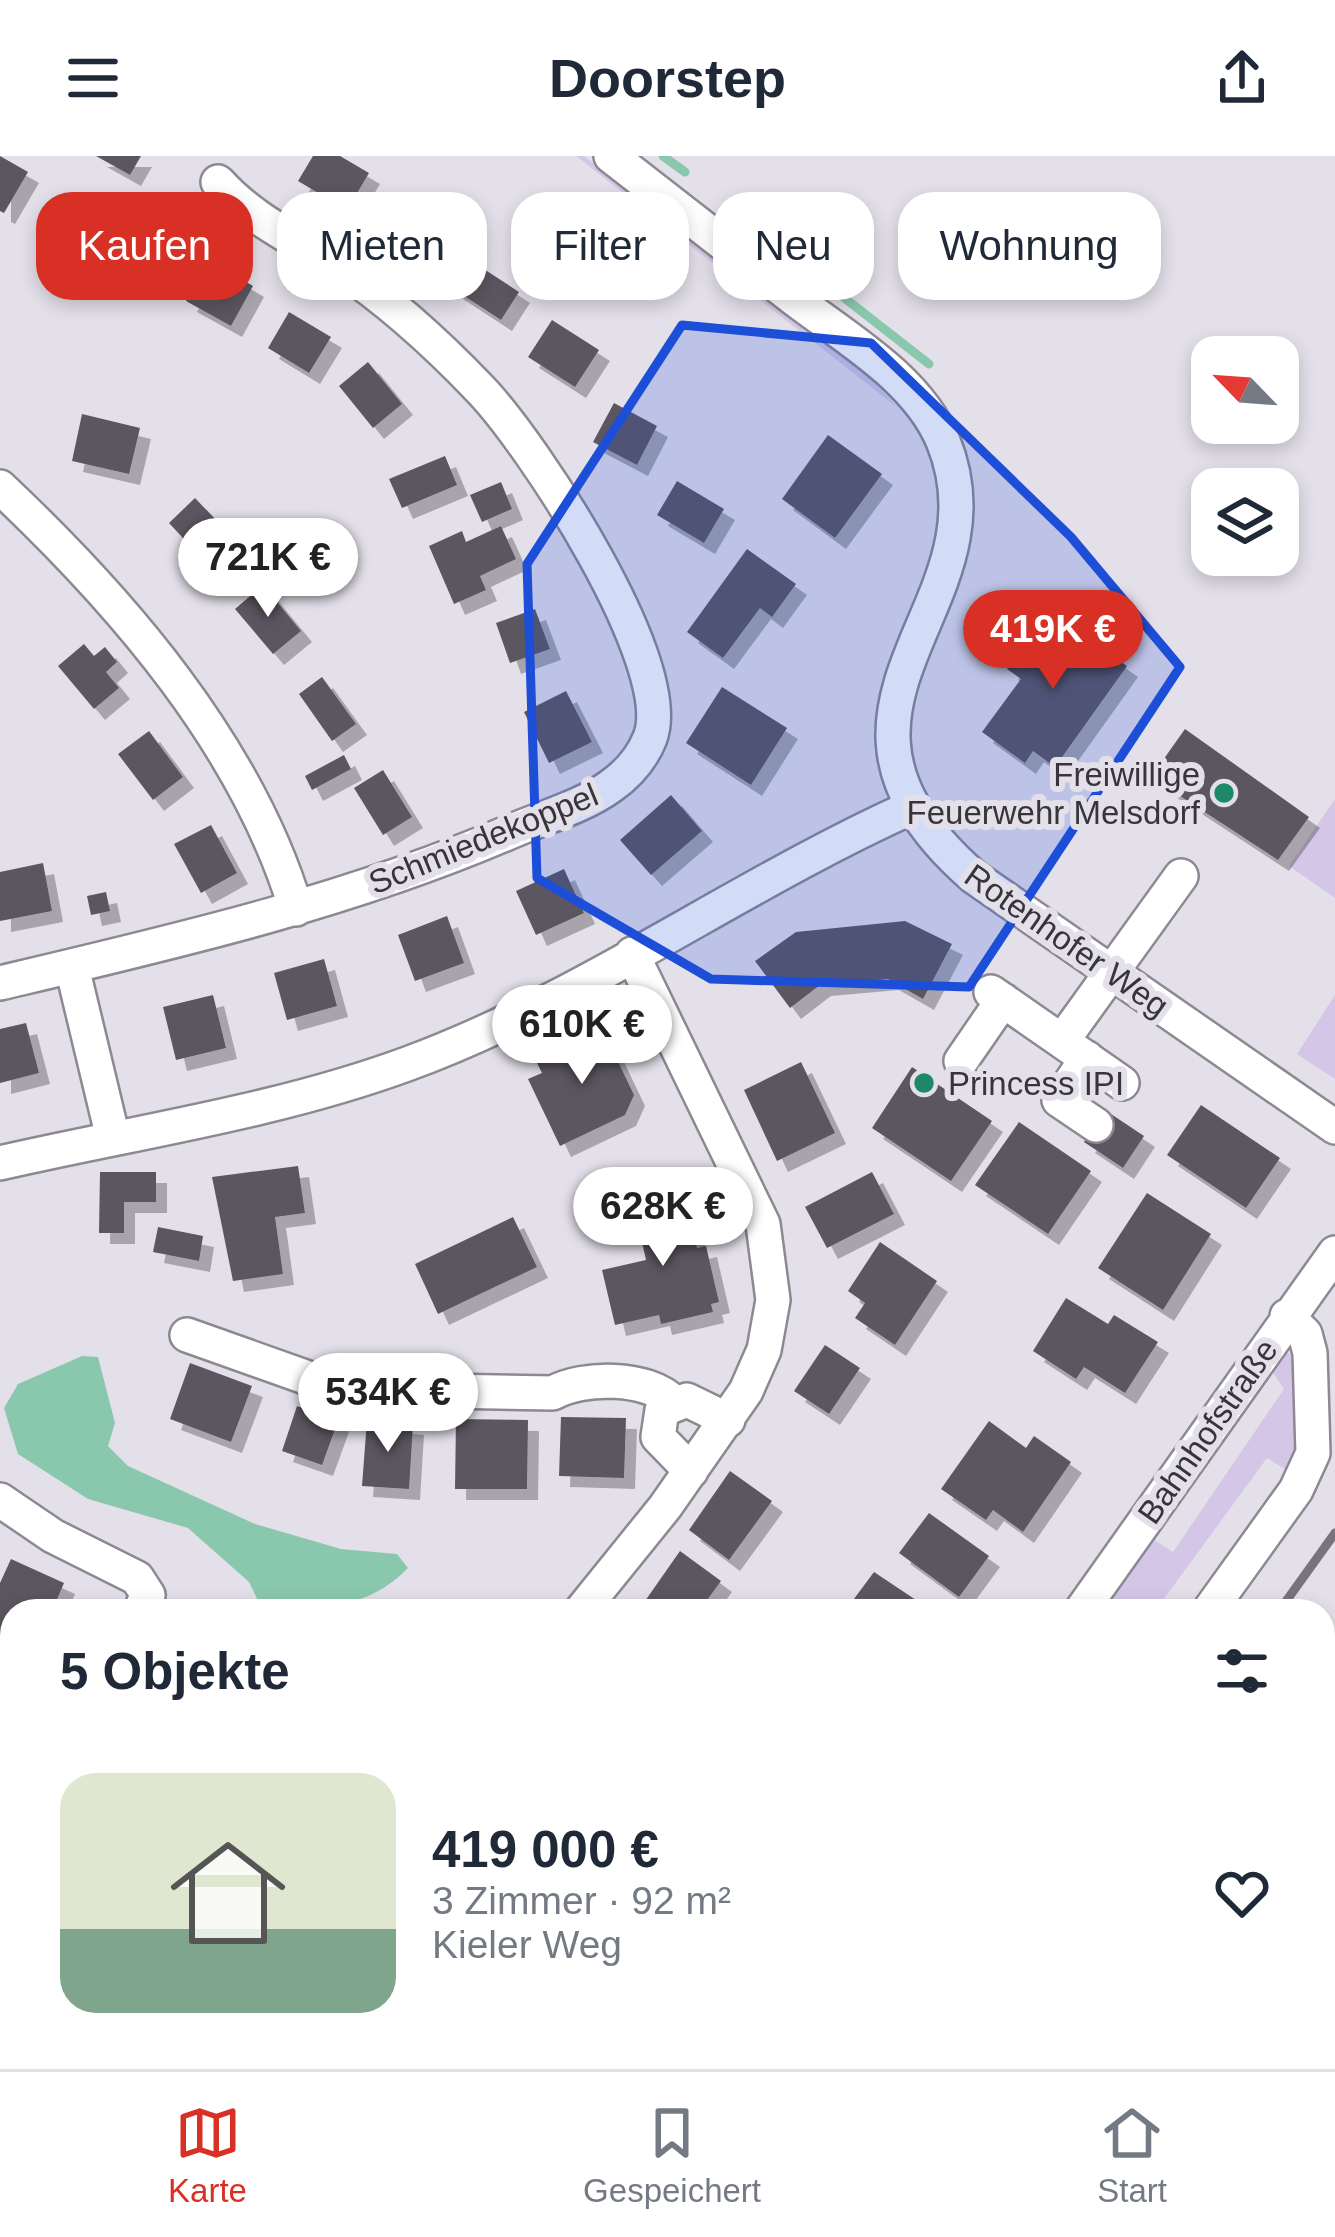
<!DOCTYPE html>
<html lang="de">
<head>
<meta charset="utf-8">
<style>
	:root { --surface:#fff; --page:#f6f6f7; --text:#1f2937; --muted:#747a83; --line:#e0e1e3; --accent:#d93025 }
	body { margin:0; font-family:Arial,sans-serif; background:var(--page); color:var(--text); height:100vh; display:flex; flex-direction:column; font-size:45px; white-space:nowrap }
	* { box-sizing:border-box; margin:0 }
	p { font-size:39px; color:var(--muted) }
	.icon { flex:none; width:66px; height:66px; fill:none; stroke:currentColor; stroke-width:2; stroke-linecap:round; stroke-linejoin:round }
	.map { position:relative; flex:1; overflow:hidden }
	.side { position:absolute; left:0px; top:1443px; width:1335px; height:471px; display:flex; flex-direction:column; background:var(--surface); border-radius:36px 36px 0 0; box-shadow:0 6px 18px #0003 }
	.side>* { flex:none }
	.hud { position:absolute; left:36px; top:36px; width:1263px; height:108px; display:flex; gap:24px }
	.needle { width:78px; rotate:295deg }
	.buttons { position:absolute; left:1191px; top:180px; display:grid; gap:24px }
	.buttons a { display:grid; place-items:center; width:108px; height:108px; border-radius:24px; background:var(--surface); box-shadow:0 6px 18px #0003; font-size:60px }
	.price { position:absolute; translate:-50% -102px; padding:0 27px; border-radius:42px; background:#fff; color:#222; font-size:39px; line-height:78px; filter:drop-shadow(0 3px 6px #0008) }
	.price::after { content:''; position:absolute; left:50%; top:72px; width:36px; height:27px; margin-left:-18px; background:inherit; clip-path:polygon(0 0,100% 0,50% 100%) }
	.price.current { background:var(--accent); color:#fff }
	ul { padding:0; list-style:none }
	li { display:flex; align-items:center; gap:36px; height:300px; padding:0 60px }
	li+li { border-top:3px solid var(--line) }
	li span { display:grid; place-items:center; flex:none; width:336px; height:240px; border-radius:36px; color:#555 }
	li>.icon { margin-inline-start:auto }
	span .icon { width:144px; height:144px; fill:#fffc; stroke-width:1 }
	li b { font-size:51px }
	h2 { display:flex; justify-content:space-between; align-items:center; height:144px; padding:0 60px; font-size:51px }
	.tag { padding:0 42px; border-radius:36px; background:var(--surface); box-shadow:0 6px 18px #0003; font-size:42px; line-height:108px }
	.tag.current { background:var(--accent); color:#fff }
	header { display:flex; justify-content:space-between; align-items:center; height:156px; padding:0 60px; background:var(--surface); font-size:54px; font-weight:800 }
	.menu { display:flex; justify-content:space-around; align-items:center; height:168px; border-top:3px solid var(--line); background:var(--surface); font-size:33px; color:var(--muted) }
	.menu a { display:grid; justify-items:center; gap:6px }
	.menu .current { color:var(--accent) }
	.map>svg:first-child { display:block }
	.green { fill:#d4c6e7 }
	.water { fill:#89c8ad }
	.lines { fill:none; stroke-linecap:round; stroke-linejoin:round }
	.stream { stroke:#89c8ad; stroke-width:9 }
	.building { fill:#5b5760; filter:url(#shadow) }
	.minor-casing { stroke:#8d8993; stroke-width:38 }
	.minor { stroke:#fff; stroke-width:33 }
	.rail { stroke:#77747a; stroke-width:9 }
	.marked { fill:#1d4ed8; fill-opacity:0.2; stroke:#1d4ed8; stroke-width:9; stroke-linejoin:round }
	.poi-dot { fill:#1e8966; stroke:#e4e0ea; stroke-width:4.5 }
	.labels { text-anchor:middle; stroke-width:12; stroke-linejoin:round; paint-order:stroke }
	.poi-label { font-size:33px; fill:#373539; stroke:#e4e0ea; text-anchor:end }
	.street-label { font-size:33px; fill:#373539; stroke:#e4e0ea }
</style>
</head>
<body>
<header><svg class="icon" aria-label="menu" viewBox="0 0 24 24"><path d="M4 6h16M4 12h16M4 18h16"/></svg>Doorstep<svg class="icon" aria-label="share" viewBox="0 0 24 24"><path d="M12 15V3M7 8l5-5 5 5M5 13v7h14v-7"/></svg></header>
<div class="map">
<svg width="1335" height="1913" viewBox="0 0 1335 1913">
	<defs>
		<filter id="shadow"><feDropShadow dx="11" dy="11" stdDeviation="0" flood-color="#0004"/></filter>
	</defs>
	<rect width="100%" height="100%" fill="#e4e0ea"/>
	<!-- green -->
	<path class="green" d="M576 0H584L866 218 898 252Z
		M1335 643V742L1289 710Z
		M1335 839V923L1297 898Z
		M1283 1195 1295 1200 1298 1289 1288 1315 1267 1302 1155 1455H1094L1148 1380 1173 1396 1284 1233 1270 1212Z
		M509 1902H720L715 1913H503Z"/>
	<!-- water -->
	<path class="water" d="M82 1200 98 1201 115 1267 108 1290 128 1310 255 1368 341 1393 397 1398 408 1412C369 1453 316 1455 263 1455L249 1426 188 1372 88 1343 18 1298 4 1252 18 1228Z"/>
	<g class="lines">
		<!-- stream -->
		<path class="stream" d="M663 0 685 16
			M728 51 929 208"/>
	</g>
	<!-- building -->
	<path class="building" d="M0 0 28 16 4 57 0 55Z
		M96 0H141L130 19Z
		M313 0H340L369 17 347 54 298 25Z
		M402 48 446 75 426 107 382 79Z
		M116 62 166 92 144 127 95 97Z
		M209 104 253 130 231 170 186 145Z
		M470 104 519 136 501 164 452 132Z
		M289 156 331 181 309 217 268 192Z
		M552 164 599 194 575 231 528 201Z
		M368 206 402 248 373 272 339 230Z
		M614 247 657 270 637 309 593 286Z
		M82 258 140 272 129 318 72 305Z
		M828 279 882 318 835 382 782 343Z
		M445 300 457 329 402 352 389 323Z
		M677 325 724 353 704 387 657 359Z
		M501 326 512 353 482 366 470 339Z
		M195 342 234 383 207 408 169 367Z
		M501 370 516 403 480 420 486 434 454 448 429 390 462 375 466 386Z
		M747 393 796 428 772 461 760 452 723 502 687 476Z
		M263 429 301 475 273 498 235 453Z
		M535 453 550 493 510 507 496 467Z
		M1049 455 1127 510 1055 611 1033 595 1025 607 982 576 1021 523 1007 513Z
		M84 488 94 500 105 491 117 506 106 516 119 532 94 553 58 510Z
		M322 521 356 568 332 585 299 538Z
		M722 531 787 572 751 629 686 587Z
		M566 535 592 586 549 607 524 556Z
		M1185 573 1309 661 1278 704 1151 621Z
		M149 575 183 621 153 644 118 598Z
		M344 599 351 613 312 634 305 620Z
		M383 614 412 661 383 679 354 632Z
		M671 639 702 675 651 719 620 684Z
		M211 669 237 717 201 737 174 688Z
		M43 707 52 755 0 765V716Z
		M564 713 584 757 536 779 516 735Z
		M106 736 110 755 91 759 87 740Z
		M447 760 464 807 415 825 398 779Z
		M905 765 952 788 923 843 888 823 820 829 790 852 755 805 796 776Z
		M324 803 337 850 287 864 274 817Z
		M213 839 226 892 176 904 163 851Z
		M26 867 39 917 0 927V873Z
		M602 872 634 939 625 959 560 990 528 923 542 917 535 903Z
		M801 906 835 977 777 1005 744 934Z
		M912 911 992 965 951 1025 872 972Z
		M1201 949 1280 1002 1246 1052 1167 999Z
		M1105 954 1144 980 1123 1012 1084 986Z
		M1019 966 1091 1015 1048 1078 975 1029Z
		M298 1010 305 1057 275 1061 283 1118 233 1125 212 1021Z
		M100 1016H156V1046H124V1077H99Z
		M872 1016 894 1058 827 1092 805 1051Z
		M1147 1037 1211 1078 1163 1154 1098 1112Z
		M685 1039 697 1092 706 1090 719 1146 711 1148 713 1156 661 1168 659 1159 615 1169 602 1114 646 1104 634 1050Z
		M513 1061 537 1111 438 1158 415 1108Z
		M158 1071 203 1080 199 1105 153 1096Z
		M880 1086 937 1125 895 1189 855 1162 865 1147 848 1135Z
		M1066 1142 1108 1168 1114 1159 1158 1186 1125 1237 1084 1211 1076 1223 1033 1195Z
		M825 1189 860 1212 829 1258 794 1235Z
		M190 1207 252 1230 231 1286 170 1263Z
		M297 1250 338 1265 322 1309 282 1295Z
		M561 1261 626 1262 624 1322 559 1320Z
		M456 1263 528 1264 527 1333H455Z
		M367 1264 413 1268 409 1333 362 1330Z
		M989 1265 1026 1292 1034 1280 1071 1306 1023 1376 993 1354 986 1364 941 1333Z
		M730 1315 772 1345 729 1404 689 1374Z
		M929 1357 989 1400 959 1441 899 1397Z
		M680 1395 721 1425 699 1455H638Z
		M11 1403 64 1427 52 1455H12V1513L0 1508V1427Z
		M874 1416 922 1448 917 1455H845Z
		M262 1902H464L459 1912 452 1908 449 1913H294Z
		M804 1902H841L833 1913H787Z"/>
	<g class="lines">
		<!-- minor casing -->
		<g class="minor-casing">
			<path id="minor" d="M611 0C672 47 732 94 792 141 844 181 917 222 943 285 1012 452 776 548 974 721L1335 971
				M0 331C122 446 247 590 296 753
				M72 811 113 982
				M0 827C173 786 348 746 512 675 544 661 582 651 611 630 628 618 642 602 650 582 678 509 533 288 480 233 436 187 389 144 336 109 294 82 252 64 218 26
				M991 836 1122 927
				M1062 885 1181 720
				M1087 902 1059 944 1096 969
				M961 905 1003 844
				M0 1007C135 976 276 956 407 908 584 843 739 729 910 652
				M187 1179 339 1233 553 1237C583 1220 648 1220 673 1246
				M691 1315 658 1281 662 1254 687 1244 728 1264
				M0 1344 53 1380 137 1422 148 1439 140 1455
				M581 1455 665 1351 746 1235 764 1194 773 1144 763 1068 632 798
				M1081 1455 1335 1097
				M1209 1455 1296 1334 1313 1297 1310 1197 1305 1178 1287 1160
				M760 1913 767 1902"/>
		</g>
		<!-- minor -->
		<use href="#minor" class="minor"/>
		<!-- rail -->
		<path class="rail" d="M1279 1455 1335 1377
			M946 1913 954 1902"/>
	</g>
	<!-- marked area -->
	<path class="marked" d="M682 169 871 187 1071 381 1180 511 969 831 711 823 537 722 527 408Z"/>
	<!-- markers -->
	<g class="poi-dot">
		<circle cx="1224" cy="637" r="12"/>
		<circle cx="924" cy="927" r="12"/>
	</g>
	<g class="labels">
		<!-- poi labels -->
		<g class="poi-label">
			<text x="1200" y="630">Freiwillige<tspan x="1200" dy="38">Feuerwehr Melsdorf</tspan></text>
			<text x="948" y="939" text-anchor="start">Princess IPI</text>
		</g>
		<!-- street labels -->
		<g class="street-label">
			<text transform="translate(483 682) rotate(-22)" y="12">Schmiedekoppel</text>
			<text transform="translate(1067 784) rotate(35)" y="12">Rotenhofer Weg</text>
			<text transform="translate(1207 1275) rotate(-55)" y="12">Bahnhofstraße</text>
		</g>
	</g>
</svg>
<div class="buttons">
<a><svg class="needle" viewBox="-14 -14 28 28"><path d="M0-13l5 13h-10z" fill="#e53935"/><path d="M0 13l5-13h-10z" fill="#747a83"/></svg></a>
<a><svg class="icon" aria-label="layers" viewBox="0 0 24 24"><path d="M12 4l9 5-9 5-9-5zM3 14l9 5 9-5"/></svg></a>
</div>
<b class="price" style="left:268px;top:464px">721K €</b>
<b class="price current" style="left:1053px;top:536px">419K €</b>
<b class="price" style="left:582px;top:931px">610K €</b>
<b class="price" style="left:663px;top:1113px">628K €</b>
<b class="price" style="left:388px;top:1299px">534K €</b>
<div class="hud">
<a class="tag current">Kaufen</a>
<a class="tag">Mieten</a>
<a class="tag">Filter</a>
<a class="tag">Neu</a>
<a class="tag">Wohnung</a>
</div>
<section class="side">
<h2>5 Objekte<svg class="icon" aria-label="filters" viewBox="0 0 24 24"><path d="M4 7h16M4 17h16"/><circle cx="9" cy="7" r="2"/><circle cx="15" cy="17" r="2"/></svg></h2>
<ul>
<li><span style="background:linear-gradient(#dfe7d0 65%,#7fa58c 0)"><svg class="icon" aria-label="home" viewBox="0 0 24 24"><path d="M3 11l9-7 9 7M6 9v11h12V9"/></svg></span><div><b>419 000 €</b><p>3 Zimmer · 92 m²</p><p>Kieler Weg</p></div><svg class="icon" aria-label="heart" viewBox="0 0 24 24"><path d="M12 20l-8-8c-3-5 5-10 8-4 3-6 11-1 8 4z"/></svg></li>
</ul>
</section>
</div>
<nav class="menu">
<a class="current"><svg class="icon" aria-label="map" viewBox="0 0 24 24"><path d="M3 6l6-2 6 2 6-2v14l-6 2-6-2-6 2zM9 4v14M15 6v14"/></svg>Karte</a>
<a><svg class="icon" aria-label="saved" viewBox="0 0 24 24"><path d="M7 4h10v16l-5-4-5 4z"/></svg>Gespeichert</a>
<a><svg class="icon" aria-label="home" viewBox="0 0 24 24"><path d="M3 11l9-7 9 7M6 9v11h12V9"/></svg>Start</a>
</nav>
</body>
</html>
